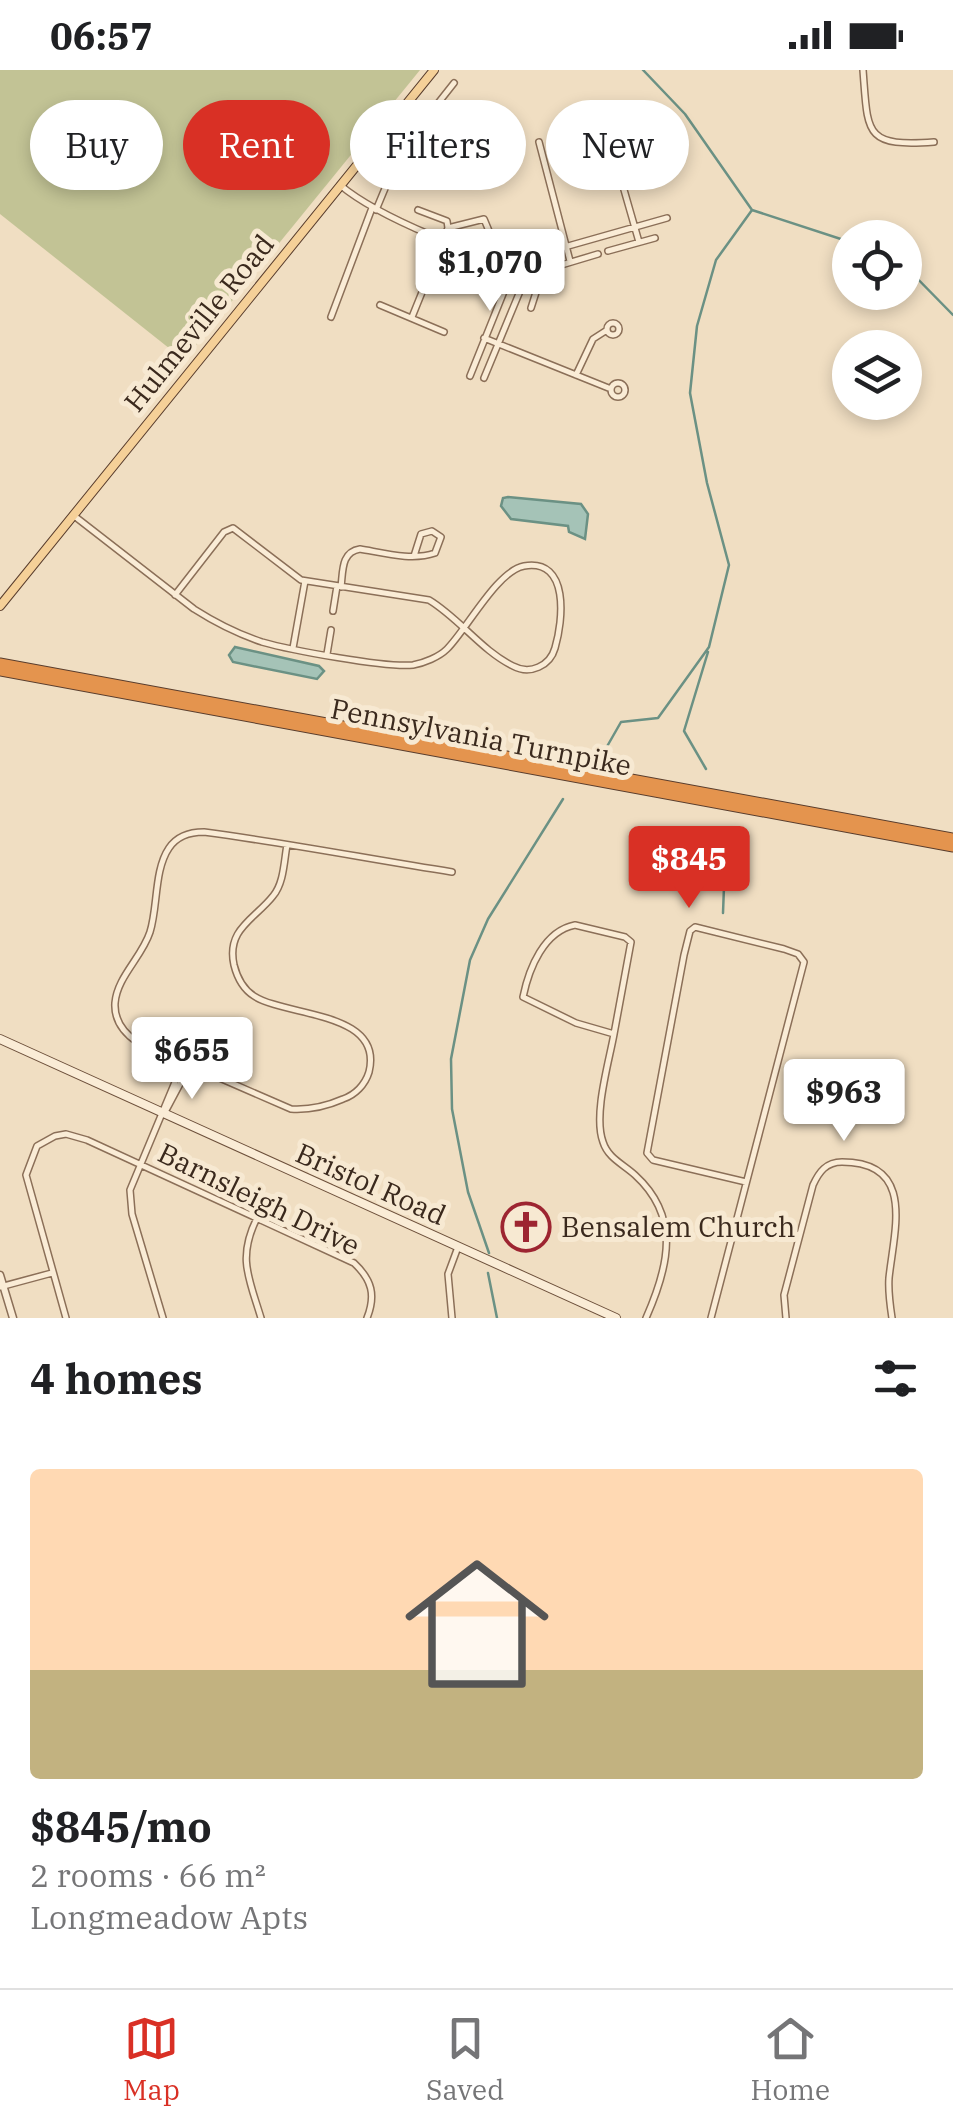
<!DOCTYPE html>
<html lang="en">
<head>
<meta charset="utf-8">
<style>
	:root { --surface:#fff; --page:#f6f6f6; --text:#202124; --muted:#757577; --line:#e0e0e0; --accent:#d93025 }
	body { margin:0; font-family:"IBM Plex Serif",serif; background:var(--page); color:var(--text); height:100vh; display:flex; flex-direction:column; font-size:38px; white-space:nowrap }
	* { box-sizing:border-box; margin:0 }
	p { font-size:32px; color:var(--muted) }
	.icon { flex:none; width:55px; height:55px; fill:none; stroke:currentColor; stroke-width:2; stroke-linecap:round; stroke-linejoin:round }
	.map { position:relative; height:1248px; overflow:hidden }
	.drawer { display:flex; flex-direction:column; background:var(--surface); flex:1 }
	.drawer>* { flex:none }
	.top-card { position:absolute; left:30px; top:30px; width:895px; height:90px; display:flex; gap:20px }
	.buttons { position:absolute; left:832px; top:150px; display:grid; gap:20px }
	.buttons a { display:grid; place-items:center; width:90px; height:90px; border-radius:50%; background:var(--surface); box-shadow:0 5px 15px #0003; font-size:50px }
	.price { position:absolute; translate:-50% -85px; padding:0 22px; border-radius:10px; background:#fff; color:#222; font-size:32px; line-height:65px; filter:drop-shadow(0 2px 5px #0008) }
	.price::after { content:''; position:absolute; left:50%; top:60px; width:30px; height:22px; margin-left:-15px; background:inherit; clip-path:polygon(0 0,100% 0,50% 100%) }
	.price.on { background:var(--accent); color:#fff }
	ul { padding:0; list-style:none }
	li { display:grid; align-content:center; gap:20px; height:530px; padding:0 30px }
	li+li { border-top:2px solid var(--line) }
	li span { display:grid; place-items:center; height:310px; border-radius:10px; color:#555 }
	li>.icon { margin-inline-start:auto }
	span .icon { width:180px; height:180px; fill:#fffc; stroke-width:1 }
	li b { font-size:42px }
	h2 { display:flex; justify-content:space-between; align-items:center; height:120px; padding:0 30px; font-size:42px }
	.pill { padding:0 35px; border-radius:45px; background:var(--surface); box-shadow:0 5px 15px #0003; font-size:35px; line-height:90px }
	.pill.on { background:var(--accent); color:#fff }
	.status { display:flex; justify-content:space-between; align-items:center; height:70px; padding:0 50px; background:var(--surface); direction:ltr }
	.status svg { height:28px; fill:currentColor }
	.dock { display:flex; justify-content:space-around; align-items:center; height:140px; border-top:2px solid var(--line); background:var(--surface); font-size:28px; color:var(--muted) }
	.dock a { display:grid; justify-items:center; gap:5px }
	.dock .on { color:var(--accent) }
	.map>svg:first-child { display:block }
	.cemetery { fill:#c2c395 }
	.water { fill:#a5c3b7; stroke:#6b9184; stroke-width:2.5 }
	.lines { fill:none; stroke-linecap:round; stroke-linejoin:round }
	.stream { stroke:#6b9184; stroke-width:2.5 }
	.minor-casing { stroke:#8b6f58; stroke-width:8 }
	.tertiary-casing { stroke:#8b6f58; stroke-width:9 }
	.secondary-casing { stroke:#6d503b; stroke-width:10 }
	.primary-casing { stroke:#593d2d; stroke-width:10 }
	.motorway-casing { stroke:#593d2d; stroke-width:11 }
	.minor { stroke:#faecd6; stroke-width:5 }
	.tertiary { stroke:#faecd6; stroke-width:6 }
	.secondary { stroke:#faecd6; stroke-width:8 }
	.primary { stroke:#f5d098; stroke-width:8 }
	.motorway { stroke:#e4944e; stroke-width:9 }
	.labels { text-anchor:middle; stroke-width:10; stroke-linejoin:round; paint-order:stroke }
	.street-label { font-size:28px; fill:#3a291d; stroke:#f7e9d2 }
	.poi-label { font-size:28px; fill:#3a291d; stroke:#f7e9d2; text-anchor:start }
</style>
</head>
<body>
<div class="status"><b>06:57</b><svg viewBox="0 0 49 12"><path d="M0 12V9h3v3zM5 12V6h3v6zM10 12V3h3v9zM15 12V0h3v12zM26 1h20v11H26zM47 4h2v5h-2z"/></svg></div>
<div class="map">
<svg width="953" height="1248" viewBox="0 0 953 1248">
	<rect width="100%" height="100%" fill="#f0dec2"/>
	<!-- cemetery -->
	<path class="cemetery" d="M0 0H420L184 290 0 144Z"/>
	<!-- water -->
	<path class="water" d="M508 427 581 434 588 444 585 469 569 462 568 456 511 449 501 436 503 428Z
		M235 577 319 596 324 601 317 609 233 592 229 585Z"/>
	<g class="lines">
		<!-- stream -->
		<path class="stream" d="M643 0 685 44 752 140 850 172
			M905 196 953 245
			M605 680 621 652 658 648 709 577 729 495 707 413 690 323 697 256 716 190 752 140
			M706 699 684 661 708 582
			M723 843 725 790 739 770 730 761
			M489 1183 468 1122 452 1039 451 989 470 890 488 849 563 729
			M488 1203 497 1248"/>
		<!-- minor casing -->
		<g class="minor-casing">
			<path id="minor" d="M863 0C868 64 864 77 934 72
				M539 72 570 191
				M614 85 639 172
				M340 115C378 147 480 189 530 197L547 182 667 148
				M376 140 401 80 454 13
				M418 140 447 151 448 158
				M608 181 655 168
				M380 235 444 262
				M531 238 539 213 548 199 598 184
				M331 247 372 138
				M412 247 448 158 484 149 494 173
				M607 259a6 6 0 1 1 12 0a6 6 0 1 1-12 0Z
				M484 268 611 319
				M576 305 593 269 607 260
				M470 306 509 209
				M484 308 530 197
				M611 320a7 7 0 1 1 14 0a7 7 0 1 1-14 0Z
				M73 445 194 539C216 553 238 564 262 572 290 580 386 598 413 595 424 593 439 587 447 579 467 559 497 501 524 496 570 488 563 551 555 578 550 596 530 605 513 596 482 581 459 548 429 530L301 510 233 458 224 462 175 525
				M341 517C343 501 341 482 360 479 384 483 412 491 435 483L441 467 432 461 421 464 414 486
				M333 541 337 516
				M293 578 305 511
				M327 584 331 560
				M287 775C284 791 284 813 273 826 255 849 226 859 234 895 237 907 243 919 254 926 287 947 384 941 369 1002 365 1015 355 1025 343 1029 327 1036 308 1040 291 1039L137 972C124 963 114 950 115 933 117 907 142 887 150 862 158 837 154 800 169 778 177 766 191 762 204 762 287 773 369 789 452 802
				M575 855 625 867 631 872 614 964 576 953 523 927C529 898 544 861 575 855Z
				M614 964C609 992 593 1045 603 1072 608 1088 623 1094 635 1105 681 1147 669 1196 646 1248
				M165 1042 190 995
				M257 1148C237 1188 249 1208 261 1248
				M0 1217 52 1203
				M66 1248 26 1105 37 1076 55 1066 66 1064 87 1070 354 1193C372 1210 376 1225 367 1248
				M163 1248 132 1144 130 1120 183 993
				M452 1248 448 1204 458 1177
				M711 1248 804 892 798 884 784 879 695 857 690 861 684 885 647 1083 653 1090 746 1112
				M786 1248 784 1225 813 1115C819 1102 826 1092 842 1092 916 1092 894 1160 889 1208 888 1222 890 1235 892 1248"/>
		</g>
		<!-- tertiary casing -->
		<g class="tertiary-casing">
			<path id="tertiary" d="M0 1205 13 1248"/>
		</g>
		<!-- secondary casing -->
		<g class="secondary-casing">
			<path id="secondary" d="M0 969 616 1248"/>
		</g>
		<!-- primary casing -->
		<g class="primary-casing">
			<path id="primary" d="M0 536 434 0"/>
		</g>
		<!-- motorway casing -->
		<g class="motorway-casing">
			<path id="motorway" d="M0 593 953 768
				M0 601 953 777"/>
		</g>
		<!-- minor -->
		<use href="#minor" class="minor"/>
		<!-- tertiary -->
		<use href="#tertiary" class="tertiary"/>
		<!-- secondary -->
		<use href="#secondary" class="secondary"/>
		<!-- primary -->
		<use href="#primary" class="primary"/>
		<!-- motorway -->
		<use href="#motorway" class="motorway"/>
	</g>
	<!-- icons -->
	<defs>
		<g id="church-ring" transform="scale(2.5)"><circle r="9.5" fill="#f7e9d2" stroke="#9d2531" stroke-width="1.5"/><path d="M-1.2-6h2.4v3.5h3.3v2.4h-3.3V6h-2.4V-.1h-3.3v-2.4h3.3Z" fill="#9d2531"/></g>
	</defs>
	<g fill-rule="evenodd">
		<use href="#church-ring" x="526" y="1157"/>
	</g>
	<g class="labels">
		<!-- street labels -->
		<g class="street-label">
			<text transform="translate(199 253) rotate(-51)" y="10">Hulmeville Road</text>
			<text transform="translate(481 667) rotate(11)" y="10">Pennsylvania Turnpike</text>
			<text transform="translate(371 1114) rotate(24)" y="10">Bristol Road</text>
			<text transform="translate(259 1129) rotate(26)" y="10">Barnsleigh Drive</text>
		</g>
		<!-- poi labels -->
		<g class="poi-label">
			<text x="561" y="1167">Bensalem Church</text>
		</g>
	</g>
</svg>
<div class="buttons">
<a><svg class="icon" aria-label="locate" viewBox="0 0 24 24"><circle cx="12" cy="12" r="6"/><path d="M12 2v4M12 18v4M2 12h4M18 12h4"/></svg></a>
<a><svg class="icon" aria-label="layers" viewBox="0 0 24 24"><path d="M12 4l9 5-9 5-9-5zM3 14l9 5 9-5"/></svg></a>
</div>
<b class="price" style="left:490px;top:244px">$1,070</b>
<b class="price on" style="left:689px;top:841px">$845</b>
<b class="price" style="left:192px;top:1032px">$655</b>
<b class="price" style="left:844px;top:1074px">$963</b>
<div class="top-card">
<a class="pill">Buy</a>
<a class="pill on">Rent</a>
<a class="pill">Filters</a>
<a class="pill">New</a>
</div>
</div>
<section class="drawer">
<h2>4 homes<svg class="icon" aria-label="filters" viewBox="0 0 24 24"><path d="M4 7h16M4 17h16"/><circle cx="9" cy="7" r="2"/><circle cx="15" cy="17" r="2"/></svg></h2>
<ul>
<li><span style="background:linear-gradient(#ffd9b3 65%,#c2b280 0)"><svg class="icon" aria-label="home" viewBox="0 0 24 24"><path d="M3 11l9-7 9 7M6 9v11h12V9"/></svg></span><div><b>$845/mo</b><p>2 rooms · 66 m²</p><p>Longmeadow Apts</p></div></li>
</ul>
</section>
<nav class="dock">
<a class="on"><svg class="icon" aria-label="map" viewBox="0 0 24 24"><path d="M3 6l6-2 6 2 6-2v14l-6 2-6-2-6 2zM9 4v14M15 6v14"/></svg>Map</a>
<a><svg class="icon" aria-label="saved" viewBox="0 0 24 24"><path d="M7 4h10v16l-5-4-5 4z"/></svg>Saved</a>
<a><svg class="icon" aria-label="home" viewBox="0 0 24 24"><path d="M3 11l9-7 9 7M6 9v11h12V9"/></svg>Home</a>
</nav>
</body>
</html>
